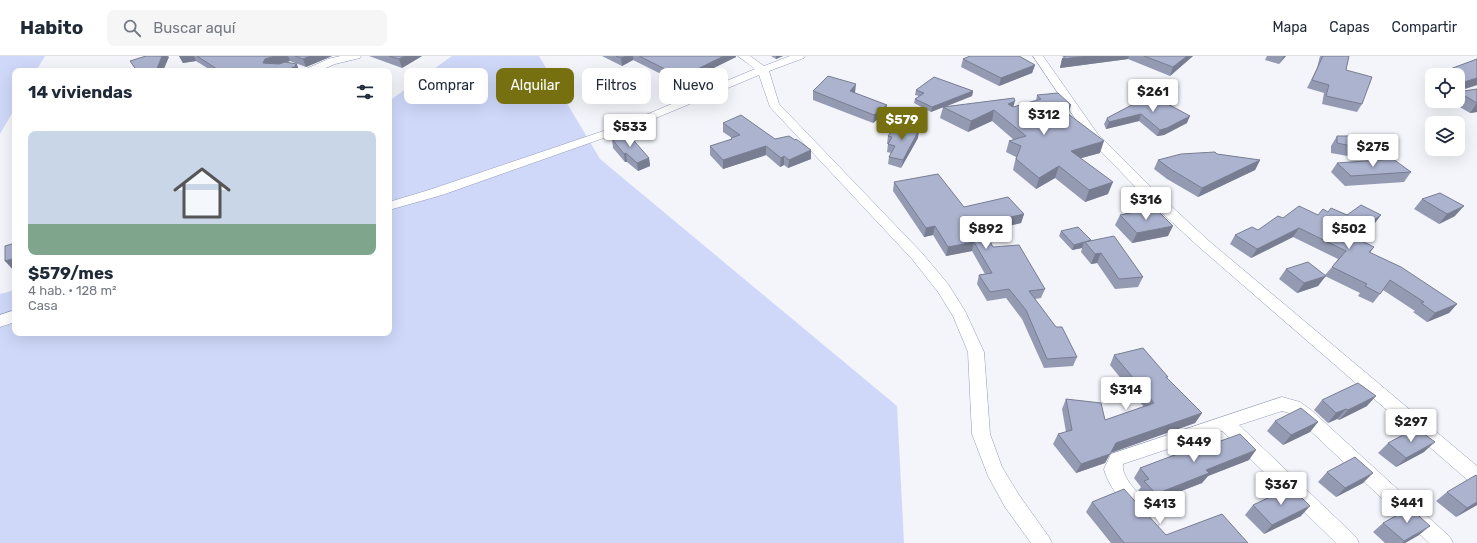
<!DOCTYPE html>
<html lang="es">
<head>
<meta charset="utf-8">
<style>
	:root { --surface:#fff; --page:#f6f6f7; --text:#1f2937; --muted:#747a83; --line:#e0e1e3; --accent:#767011 }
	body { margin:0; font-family:Rubik,sans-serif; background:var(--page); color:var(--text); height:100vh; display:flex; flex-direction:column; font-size:15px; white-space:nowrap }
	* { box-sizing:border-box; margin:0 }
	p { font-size:13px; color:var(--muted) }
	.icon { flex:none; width:22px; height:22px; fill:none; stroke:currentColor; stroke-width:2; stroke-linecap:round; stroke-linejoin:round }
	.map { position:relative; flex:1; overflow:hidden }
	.panel { position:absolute; left:12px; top:12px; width:380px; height:268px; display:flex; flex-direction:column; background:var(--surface); border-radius:8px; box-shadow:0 4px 16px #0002 }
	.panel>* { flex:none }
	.guide { position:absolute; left:404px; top:12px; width:380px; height:36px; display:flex; gap:8px }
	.tools { position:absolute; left:1425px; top:12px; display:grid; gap:8px }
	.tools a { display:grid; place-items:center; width:40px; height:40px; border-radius:8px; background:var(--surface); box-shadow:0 4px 16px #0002; font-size:20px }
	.price { position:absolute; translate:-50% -34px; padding:0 9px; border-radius:4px; background:#fff; color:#222; font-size:13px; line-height:26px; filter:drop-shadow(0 1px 2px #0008) }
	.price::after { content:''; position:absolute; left:50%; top:24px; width:12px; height:9px; margin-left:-6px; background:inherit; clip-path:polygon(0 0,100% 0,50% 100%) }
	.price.active { background:var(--accent); color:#fff }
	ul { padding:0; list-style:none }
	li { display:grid; align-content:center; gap:8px; height:212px; padding:0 16px }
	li+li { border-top:1px solid var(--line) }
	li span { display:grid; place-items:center; height:124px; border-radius:8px; color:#555 }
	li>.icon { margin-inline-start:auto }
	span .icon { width:72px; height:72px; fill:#fffc; stroke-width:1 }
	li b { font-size:17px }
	h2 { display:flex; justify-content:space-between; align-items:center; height:48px; padding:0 16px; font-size:17px }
	.chip { padding:0 14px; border-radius:8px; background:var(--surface); box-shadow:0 4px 16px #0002; font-size:14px; line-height:36px }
	.chip.active { background:var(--accent); color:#fff }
	header { display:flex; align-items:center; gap:24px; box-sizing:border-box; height:56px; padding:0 20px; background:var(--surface); border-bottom:1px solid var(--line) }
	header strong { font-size:19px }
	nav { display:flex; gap:22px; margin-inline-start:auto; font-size:14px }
	.search { width:280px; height:36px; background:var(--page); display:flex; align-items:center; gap:10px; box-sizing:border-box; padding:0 14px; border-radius:8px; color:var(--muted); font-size:15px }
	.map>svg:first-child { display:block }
	.green { fill:#cfd8f9 }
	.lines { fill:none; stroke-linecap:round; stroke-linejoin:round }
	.street-casing { stroke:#939bb6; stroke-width:1 }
	.street { fill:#fff; fill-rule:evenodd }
	.wall { fill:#949ab2 }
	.shaded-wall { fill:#787d91 }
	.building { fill:#acb3cf; stroke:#787d91 }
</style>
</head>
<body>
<header>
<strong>Habito</strong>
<div class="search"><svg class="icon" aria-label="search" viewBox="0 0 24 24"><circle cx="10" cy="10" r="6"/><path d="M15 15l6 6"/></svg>Buscar aquí</div>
<nav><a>Mapa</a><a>Capas</a><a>Compartir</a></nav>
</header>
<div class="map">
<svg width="1477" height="487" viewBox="0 0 1477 487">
	<rect width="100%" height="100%" fill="#f3f5fb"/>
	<!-- green -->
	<path class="green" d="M0 0H45L36 15H15V52L0 78Z
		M452 0H539L600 103 897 350 904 487H0V238L15 234V277H389V45Z"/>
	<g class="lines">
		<!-- street casing -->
		<g class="street-casing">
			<path id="street" d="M341 0H361L360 2 335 8 319 15H305L306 13 328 3Z
				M738 0H750L764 10 790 0H805L804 2 769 15 779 48 922 197 948 228 965 255 984 296 990 378 1002 411 1019 439 1049 481 1052 487H1031L1005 451 988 420 972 378 968 296 953 260 938 236 912 203 770 51 759 19 632 72 442 139 389 154V146L432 133 624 68 755 13Z
				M1033 0H1043L1097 77 1158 138 1209 185 1477 410V429L1471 427 1199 191 1148 144 1089 83Z
				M15 254V266L0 271V259Z
				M1282 341 1300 346 1311 354 1450 481 1453 487H1429L1299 364 1289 357 1282 355 1239 369 1356 481 1359 487H1336L1222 375 1123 408C1120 423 1148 447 1158 458L1161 464 1158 470 1151 473C1136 467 1107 430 1104 413L1111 398Z"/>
		</g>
		<!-- street -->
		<use href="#street" class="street"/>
	</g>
	<!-- wall -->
	<path class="wall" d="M179 0H332L306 11 290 5 279 8 299 15H212L196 5 183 7Z
		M369 0H422L402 12Z
		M602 0H736V1L681 28 633 4 622 10Z
		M771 0H783L776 3Z
		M1062 0H1193L1170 20 1128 3 1060 12 1062 3 1064 2Z
		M1267 0H1286L1279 8 1265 4Z
		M1320 0H1349L1346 14 1362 48 1357 56 1322 48 1324 37 1307 32 1317 12Z
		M963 3 1035 9 1032 17 999 30 961 11Z
		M1477 3V29L1458 35V19H1440L1442 16Z
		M1477 33V56L1470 57 1451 46 1452 45H1458V36Z
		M916 34 973 35 972 40 945 51H1013L1036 45 1037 39 1068 57 1100 97 1081 102 1108 138 1085 146 1055 122 1036 133 1013 114 1016 101 1006 96 1009 85 1014 84 992 65 968 76 940 62 943 51 931 56 914 47 915 43 919 40 915 39Z
		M813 35 855 37 887 49 885 57 873 67 813 44Z
		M1151 39 1187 67 1164 79 1157 80 1139 65 1106 73 1104 68 1107 62Z
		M723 67 775 83 795 84 811 94V103L788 112 784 109 780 111 766 99 723 113 710 99V90L731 84V82H732L723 76Z
		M888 80 918 82 901 112 888 108 889 101 891 97 887 96 888 88H887Z
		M1337 80 1389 94 1383 103H1364L1331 97V90Z
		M612 83 649 102 650 110 638 115 627 106H625L613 92Z
		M1217 98 1260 104 1255 114 1198 141 1167 123 1154 113 1158 104Z
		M1337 107 1411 116 1404 126 1345 130 1331 116Z
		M894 126 964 151 1024 158 1021 167 984 175 993 191 1045 233 1041 242 1035 243 1077 301 1073 310 1044 312 1022 263 1006 242 987 245 977 228 979 219 985 218 972 195 946 200 933 179 924 181 893 135Z
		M1422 143 1455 160 1439 168 1414 153Z
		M1328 156 1347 159H1381L1374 168 1355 182 1374 191 1370 197 1457 248 1449 257 1427 266 1413 256 1415 255 1383 234 1373 247 1358 240 1360 237 1325 220 1318 230 1297 237 1279 223 1286 213 1325 219 1332 211 1338 203 1293 181 1251 202 1230 188 1235 179 1258 174 1283 162 1318 159Z
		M1120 159 1168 180 1132 187 1115 169Z
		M1061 175 1091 184 1143 221 1138 231 1115 233 1097 207 1091 208 1081 196 1082 192 1072 194 1059 180Z
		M1114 299 1167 323 1202 357 1195 367 1111 396 1105 407 1076 417 1053 388 1058 378 1066 376 1062 353 1066 343 1105 364 1144 351 1110 309Z
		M1322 344 1367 350 1339 364 1337 363 1328 367 1314 354Z
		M1275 365 1318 366 1310 376 1283 389 1267 375Z
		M1388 387 1424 396 1396 411 1378 397Z
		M1190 396 1249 404 1208 420 1202 427 1150 447 1138 435 1141 431 1134 422 1140 412Z
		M1327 416 1363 427 1336 441 1318 426Z
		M1447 436 1477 449 1456 461 1436 445Z
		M1092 446 1166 479 1248 487H1111L1086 456Z
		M1253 449 1301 460 1264 478 1245 459Z
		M1383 467 1419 479 1405 487H1385L1373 476Z"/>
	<!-- shaded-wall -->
	<path class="shaded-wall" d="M162 0H168L169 1 163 15H156Z
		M179 0H194L196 5 183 7Z
		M275 0H288L290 5 269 12 263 7 265 3Z
		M310 0H332L306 11 303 3Z
		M405 0H422L402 12 399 3Z
		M626 0H633V4L622 10 621 2Z
		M724 0H736V1L681 28V21Z
		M776 0H783L776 3Z
		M1089 0H1129L1128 3 1060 12 1062 3Z
		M1187 0H1193L1170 20 1173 11Z
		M1284 0H1286L1279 8Z
		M297 8 299 15H285L295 9Z
		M1035 9 1032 17 999 30 1001 22Z
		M1477 22V29L1458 35 1464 26Z
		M856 28 855 37 849 44 850 35Z
		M973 35 972 40 931 56 932 51Z
		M1015 45 1012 56 1008 48Z
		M1477 47V56L1470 57Z
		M887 49 885 57 873 67 874 59Z
		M1071 49 1067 61 1059 51Z
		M994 54 992 65 968 76 971 65Z
		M1141 58 1139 65 1106 73 1109 66Z
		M1190 60 1187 67 1164 79 1157 80 1160 74Z
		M919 74 918 82 901 112 903 104Z
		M1104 85 1100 97 1067 106 1071 95Z
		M766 90V99L723 113V104Z
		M811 94V103L788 112 789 104Z
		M626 97 627 106H625L624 98Z
		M784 100V109L780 111 781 102Z
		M649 102 650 110 638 115 637 107Z
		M1260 104 1255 114 1198 141 1202 132Z
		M1059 110 1055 122 1036 133 1039 122Z
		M1113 126 1108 138 1085 146 1089 134Z
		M1464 150 1455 160 1439 168 1447 158Z
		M1024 158 1021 167 977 177 980 168Z
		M1381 159 1374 168 1344 189 1351 180Z
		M935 170 933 179 924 181 926 172Z
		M1173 170 1168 180 1132 187 1137 177Z
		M1299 172 1293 181 1251 202 1257 193Z
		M974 186 972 195 946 200 948 191Z
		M1084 186 1082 192 1072 194 1074 189Z
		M1101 197 1097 207 1091 208 1095 198Z
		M15 202V215H14L5 205Z
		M1326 220 1318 230 1297 237 1304 227Z
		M1457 248 1449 257 1427 266 1435 257Z
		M1376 340 1367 350 1339 364 1348 354Z
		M1346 353 1337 363 1328 367 1336 357Z
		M1202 357 1195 367 1111 397 1116 387Z
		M1318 366 1310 376 1283 389 1291 379Z
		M1435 386 1424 396 1396 411 1406 402Z
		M1256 394 1249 404 1208 420 1202 427 1150 447 1156 438 1206 414Z
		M1110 398 1105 407 1076 417 1081 408Z
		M1373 417 1363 427 1336 441 1345 432Z
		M1477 446V449L1456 461 1467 452Z
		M1310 450 1301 460 1264 478 1272 469Z
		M1430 470 1419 479 1405 487H1402Z"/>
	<!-- building -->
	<path class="building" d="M146 0H162L156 15H137L130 5Z
		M197 0H275L265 3 263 7 279 8 285 6 297 8 295 9 296 10 285 15H220Z
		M295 0H310L303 3Z
		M389 0H405L399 3Z
		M616 0H626L621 2Z
		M639 0H724L681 21Z
		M970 0H1019L1035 9 1001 22 963 3Z
		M1066 0H1089L1062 3Z
		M1144 0H1187L1173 11Z
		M1323 0H1349L1346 14 1372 21 1362 48 1326 40 1329 29 1312 24 1321 4Z
		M1477 3V22L1464 26 1458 23V19H1449L1442 16Z
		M828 20 856 28 850 35 887 49 874 59 813 35Z
		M934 21 973 35 932 51 915 43 924 37 916 34Z
		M1477 33V47L1458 36Z
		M1058 37 1071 49 1059 51 1104 85 1071 95 1113 126 1089 134 1059 110 1039 122 1016 103 1021 90 1009 85 1026 80 994 54 971 65 943 51 1014 42 1015 45 1008 48 1013 51 1041 43 1037 39Z
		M1151 39 1190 60 1167 72 1160 74 1141 58 1109 66 1107 62Z
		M741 59 775 83 789 80 795 84 796 83 811 94 789 104 784 100 781 102 766 90 723 104 710 90 732 83 731 82 740 79 723 67Z
		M896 69 919 74 903 104 889 101 895 90 888 88 892 81 888 80Z
		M628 78 649 102 637 107 626 97 624 98 612 83Z
		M1337 80H1376L1389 94H1370L1337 87Z
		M1215 96 1217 98 1260 104 1202 132 1172 114 1158 104 1181 98Z
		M1393 103 1411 116 1351 120 1337 107Z
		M938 118 964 151 1008 141 1024 158 980 168 993 191 1019 189 1045 233 1029 235 1056 271H1062L1077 301 1047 303 1026 254 1009 233 990 236 979 219 992 217 974 186 948 191 935 170 926 172 894 126Z
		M1440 137 1464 150 1447 158 1422 143Z
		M1361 149 1381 159 1351 180 1374 191 1369 196 1401 211 1457 248 1435 257 1421 247 1424 246 1390 224 1380 238 1365 230 1367 228 1332 211 1346 195 1299 172 1257 193 1235 179 1252 171 1258 174 1278 160 1283 162 1299 150 1318 159 1323 153 1328 156 1331 152 1347 159Z
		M1155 152 1173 170 1137 177 1120 159Z
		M1078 171 1091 184 1085 186H1084L1074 189 1061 175Z
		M1114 180 1143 221 1119 223 1101 197 1095 198 1085 186Z
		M15 187V202L5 205V190Z
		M1308 206 1326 220 1304 227 1286 213Z
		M1143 292 1168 321H1166L1202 357 1116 387 1110 398 1081 408 1058 378 1072 374 1066 343 1101 347 1105 364 1154 347 1114 299Z
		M1358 327 1376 340 1348 354 1346 353 1336 357 1322 344Z
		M1301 352 1318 366 1291 379 1275 365Z
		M1416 372 1435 386 1406 402 1388 387Z
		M1240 378 1256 394 1206 414 1209 417 1156 438 1144 425 1149 423 1140 412 1188 394 1190 396Z
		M1355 401 1373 417 1345 432 1327 416Z
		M1476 419 1477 420V446L1467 452 1447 436Z
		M1291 431 1310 450 1272 469 1253 449Z
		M1124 433 1166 479 1222 458 1248 487H1124L1092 446Z
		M1410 452 1430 470 1404 485 1383 467Z"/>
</svg>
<div class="tools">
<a><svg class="icon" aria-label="locate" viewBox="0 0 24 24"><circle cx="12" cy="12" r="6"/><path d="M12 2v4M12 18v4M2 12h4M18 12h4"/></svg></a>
<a><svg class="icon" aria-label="layers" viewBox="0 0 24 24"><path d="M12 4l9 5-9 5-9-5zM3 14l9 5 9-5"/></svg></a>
</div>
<b class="price" style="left:1153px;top:57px">$261</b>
<b class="price" style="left:1044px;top:80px">$312</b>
<b class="price active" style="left:902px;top:85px">$579</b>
<b class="price" style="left:630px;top:92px">$533</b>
<b class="price" style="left:1373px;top:112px">$275</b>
<b class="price" style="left:1146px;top:165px">$316</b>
<b class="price" style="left:986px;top:194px">$892</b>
<b class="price" style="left:1349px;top:194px">$502</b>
<b class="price" style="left:1126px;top:355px">$314</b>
<b class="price" style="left:1411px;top:387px">$297</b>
<b class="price" style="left:1194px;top:407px">$449</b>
<b class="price" style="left:1281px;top:450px">$367</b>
<b class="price" style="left:1407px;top:468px">$441</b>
<b class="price" style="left:1160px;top:469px">$413</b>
<div class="guide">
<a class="chip">Comprar</a>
<a class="chip active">Alquilar</a>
<a class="chip">Filtros</a>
<a class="chip">Nuevo</a>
</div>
<section class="panel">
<h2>14 viviendas<svg class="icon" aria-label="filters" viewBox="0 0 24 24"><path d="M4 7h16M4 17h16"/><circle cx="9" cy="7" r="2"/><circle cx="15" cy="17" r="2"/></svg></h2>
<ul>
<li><span style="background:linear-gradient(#c9d6e8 75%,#7fa58c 0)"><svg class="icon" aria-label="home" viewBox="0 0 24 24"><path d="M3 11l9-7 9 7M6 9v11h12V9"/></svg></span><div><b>$579/mes</b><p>4 hab. · 128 m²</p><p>Casa</p></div></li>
</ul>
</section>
</div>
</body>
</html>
